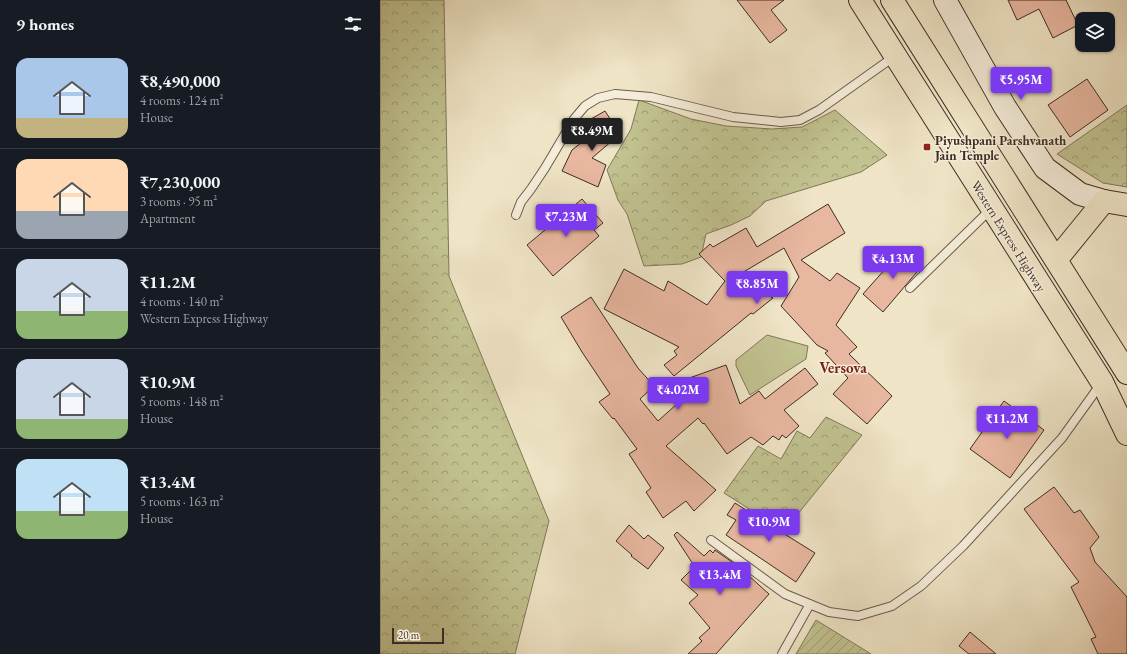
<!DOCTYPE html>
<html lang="en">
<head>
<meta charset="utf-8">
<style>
	:root { --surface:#171b24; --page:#242831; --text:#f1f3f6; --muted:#9ea1a6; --line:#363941; --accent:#7c3aed }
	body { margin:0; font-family:"EB Garamond",serif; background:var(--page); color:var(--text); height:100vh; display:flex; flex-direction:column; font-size:15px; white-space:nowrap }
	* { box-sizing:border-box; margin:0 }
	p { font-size:13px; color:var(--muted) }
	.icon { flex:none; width:22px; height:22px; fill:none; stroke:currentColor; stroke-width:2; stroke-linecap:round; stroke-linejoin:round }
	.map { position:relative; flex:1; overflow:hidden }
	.details { display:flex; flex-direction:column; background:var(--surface); width:380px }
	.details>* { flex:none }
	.tools { position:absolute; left:695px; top:12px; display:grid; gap:8px }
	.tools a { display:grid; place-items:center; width:40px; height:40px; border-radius:8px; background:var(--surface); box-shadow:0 1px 3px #0004; font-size:20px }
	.scale { position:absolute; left:12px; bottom:10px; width:52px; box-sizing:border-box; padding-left:4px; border:2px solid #3e2d24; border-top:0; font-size:11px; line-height:14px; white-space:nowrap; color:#3e2d24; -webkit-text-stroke:3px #f5edda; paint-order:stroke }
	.price { position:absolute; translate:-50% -34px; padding:0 9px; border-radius:4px; background:var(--accent); color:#fff; font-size:13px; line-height:26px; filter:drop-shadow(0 1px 2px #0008) }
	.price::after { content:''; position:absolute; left:50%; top:24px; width:12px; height:9px; margin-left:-6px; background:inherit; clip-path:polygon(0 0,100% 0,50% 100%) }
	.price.current { background:#222; color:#fff }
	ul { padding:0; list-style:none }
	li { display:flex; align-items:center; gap:12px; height:100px; padding:0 16px }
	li+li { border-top:1px solid var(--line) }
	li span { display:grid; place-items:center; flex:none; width:112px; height:80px; border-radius:12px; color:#555 }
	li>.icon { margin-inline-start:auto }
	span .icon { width:48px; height:48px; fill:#fffc; stroke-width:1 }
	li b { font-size:17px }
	h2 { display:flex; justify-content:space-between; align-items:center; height:48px; padding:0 16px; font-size:17px }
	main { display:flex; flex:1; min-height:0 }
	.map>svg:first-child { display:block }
	.green { fill:#c1c290; stroke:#80785a }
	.forest { fill:url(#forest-crowns); stroke:#80785a }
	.garden { fill:url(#garden-furrows); stroke:#80785a }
	.building { fill:#e8b7a0; stroke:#3e2d24 }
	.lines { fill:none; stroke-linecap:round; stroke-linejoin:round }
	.lane-casing { stroke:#6a5b4c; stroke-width:10 }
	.secondary-casing { stroke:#3e2d24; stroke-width:24 }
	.highway-casing { stroke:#3e2d24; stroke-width:24 }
	.lane { stroke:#f5edda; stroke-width:8 }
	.secondary { stroke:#f5edda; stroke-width:22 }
	.highway { stroke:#efe4c6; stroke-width:22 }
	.poi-dot { fill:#8f2418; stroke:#f5edda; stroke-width:1.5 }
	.labels { text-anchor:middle; stroke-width:3; stroke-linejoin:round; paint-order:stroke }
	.poi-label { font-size:13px; font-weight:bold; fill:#3e2d24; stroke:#f5edda; text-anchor:start }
	.street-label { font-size:13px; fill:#3e2d24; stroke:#f5edda }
	.quarter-label { font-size:15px; font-weight:bold; fill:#7a1f14; stroke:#f5edda }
</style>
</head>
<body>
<main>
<section class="details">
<h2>9 homes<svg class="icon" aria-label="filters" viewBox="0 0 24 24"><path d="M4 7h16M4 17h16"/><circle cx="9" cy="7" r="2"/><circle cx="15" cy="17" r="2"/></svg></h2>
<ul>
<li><span style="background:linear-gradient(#a9c7e8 75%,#c2b280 0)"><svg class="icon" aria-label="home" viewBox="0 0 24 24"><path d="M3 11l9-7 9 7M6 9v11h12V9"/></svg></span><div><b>₹8,490,000</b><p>4 rooms · 124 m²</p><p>House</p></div></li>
<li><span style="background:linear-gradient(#ffd9b3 65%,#9aa5b1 0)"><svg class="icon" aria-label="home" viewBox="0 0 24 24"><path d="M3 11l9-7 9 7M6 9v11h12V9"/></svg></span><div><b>₹7,230,000</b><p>3 rooms · 95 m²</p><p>Apartment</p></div></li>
<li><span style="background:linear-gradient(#c9d6e8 65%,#8fb573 0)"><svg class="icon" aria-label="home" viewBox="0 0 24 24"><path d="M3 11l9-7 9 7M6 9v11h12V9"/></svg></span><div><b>₹11.2M</b><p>4 rooms · 140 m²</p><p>Western Express Highway</p></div></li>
<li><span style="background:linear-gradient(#c9d6e8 75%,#8fb573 0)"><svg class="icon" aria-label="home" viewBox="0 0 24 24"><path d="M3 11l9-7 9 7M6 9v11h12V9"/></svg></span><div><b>₹10.9M</b><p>5 rooms · 148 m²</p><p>House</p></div></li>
<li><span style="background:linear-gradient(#bfe0f5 65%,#8fb573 0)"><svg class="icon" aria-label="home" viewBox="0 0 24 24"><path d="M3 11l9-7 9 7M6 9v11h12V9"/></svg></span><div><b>₹13.4M</b><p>5 rooms · 163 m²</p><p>House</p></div></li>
</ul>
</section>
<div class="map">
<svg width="747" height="654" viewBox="0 0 747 654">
	<defs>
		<pattern id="forest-crowns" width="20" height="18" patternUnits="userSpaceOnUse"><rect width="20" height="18" fill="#c1c290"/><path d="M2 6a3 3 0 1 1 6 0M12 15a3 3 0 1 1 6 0" fill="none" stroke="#9e9e75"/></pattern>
		<pattern id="garden-furrows" width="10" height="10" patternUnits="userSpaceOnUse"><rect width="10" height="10" fill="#c1c290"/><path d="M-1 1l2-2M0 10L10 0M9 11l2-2" fill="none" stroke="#9e9e75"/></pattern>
	</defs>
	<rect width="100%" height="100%" fill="#efe4c6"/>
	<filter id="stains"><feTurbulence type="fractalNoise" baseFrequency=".005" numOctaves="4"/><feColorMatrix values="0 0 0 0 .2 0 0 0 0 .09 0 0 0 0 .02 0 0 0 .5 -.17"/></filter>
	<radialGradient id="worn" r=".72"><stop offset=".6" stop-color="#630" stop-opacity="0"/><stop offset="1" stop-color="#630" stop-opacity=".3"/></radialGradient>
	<!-- green -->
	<path class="green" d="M387 335 428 346 426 359 370 395 356 366V360Z"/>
	<!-- forest -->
	<path class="forest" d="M0 0H64L69 276 169 521 135 654H0Z
		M259 100 311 119 346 126 392 129 422 127 455 110 507 155 481 172 386 201 370 216 351 225 326 234 321 257 302 264 264 266 247 214 238 200 227 170 251 129Z
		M747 105V187L723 183 677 154Z
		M446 417 482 435 404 531 344 493 378 446 401 459 417 431 430 438Z"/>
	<!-- garden -->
	<path class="garden" d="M436 620 491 654H416Z"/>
	<!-- building -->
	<path class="building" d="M357 0H404L391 10 407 30 390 43Z
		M628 0H686L698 25 673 38 659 9 637 20Z
		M707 79 728 110 690 137 668 105Z
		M225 111 240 134 212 158 226 165 218 187 182 171 192 150 216 131 211 119Z
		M202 199 223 223 214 230 219 236 173 276 147 245Z
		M448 204 465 233 421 260 450 281 457 273 480 288 456 325 477 347 469 354 512 396 487 424 453 394 468 378 445 353 448 351 437 345 401 306 419 277 404 248 355 277 393 298 373 314 371 313 294 376 284 365 297 355 294 351 299 347 224 309 244 269 284 291 288 281 327 305 345 281 319 254 330 244 333 247 366 228 377 247Z
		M523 249 542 266 503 312 483 294Z
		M211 297 258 368 274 386 260 399 278 421 308 394 298 382 346 365 360 404 379 391 385 399 425 368 438 384 404 410 419 426 406 438 402 435 399 440 393 436 383 445 371 437 347 454 324 423 323 424 318 418 286 446 336 490 314 511 306 501 283 518 266 492 271 488 249 454 257 449 234 418 233 419 219 402 230 394 202 352 181 317Z
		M624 401 664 430 630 478 590 449Z
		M674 487 694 513 700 510 719 537 710 548 715 562 747 597V654H718L711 639 716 637 691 587 699 582 644 509Z
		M355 503 435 553 416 582 346 535 356 520 347 515Z
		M249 525 264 539 268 535 284 548 268 569 251 556 252 555 236 541Z
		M297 532 324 556 330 550 333 553 335 550 359 567 389 594 336 654H308L322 641 319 638 330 628 309 603 318 595 301 580 311 570 322 578 294 535Z
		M590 632 616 654H589L579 646Z"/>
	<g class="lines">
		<!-- lane casing -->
		<g class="lane-casing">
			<path id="lane" d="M136 215 141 202 151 189 165 168 194 119 205 106 218 98 235 94 271 97 353 117 401 122 420 120 439 110 515 56
				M530 288 611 209
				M331 540 405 594 449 612 478 616 512 606 541 586 583 546 682 438 720 385
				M402 654 430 604"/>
		</g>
		<!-- secondary casing -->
		<g class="secondary-casing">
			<path id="secondary" d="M565 0 625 107 665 168 700 194 724 201"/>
		</g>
		<!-- highway casing -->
		<g class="highway-casing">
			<path id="highway" d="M480 0 722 382 747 434
				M512 0 747 373
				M676 260 724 201 747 205"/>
		</g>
		<!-- lane -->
		<use href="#lane" class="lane"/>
		<!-- secondary -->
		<use href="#secondary" class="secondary"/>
		<!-- highway -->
		<use href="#highway" class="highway"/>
	</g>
	<!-- markers -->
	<rect class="poi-dot" x="543" y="143" width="8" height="8" rx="2"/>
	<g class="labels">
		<!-- poi labels -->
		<g class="poi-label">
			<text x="555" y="145">Piyushpani Parshvanath<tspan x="555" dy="15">Jain Temple</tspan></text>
		</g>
		<!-- street labels -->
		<g class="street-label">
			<text transform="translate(629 236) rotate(58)" y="5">Western Express Highway</text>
		</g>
		<!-- quarter labels -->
		<g class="quarter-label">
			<text x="463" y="373">Versova</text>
		</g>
	</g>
	<rect width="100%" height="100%" filter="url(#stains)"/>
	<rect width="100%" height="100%" fill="url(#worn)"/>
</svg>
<div class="tools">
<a><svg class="icon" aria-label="layers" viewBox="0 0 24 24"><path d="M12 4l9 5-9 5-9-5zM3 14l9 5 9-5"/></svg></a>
</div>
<div class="scale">20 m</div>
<b class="price" style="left:641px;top:101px">₹5.95M</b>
<b class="price current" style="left:212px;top:152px">₹8.49M</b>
<b class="price" style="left:186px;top:238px">₹7.23M</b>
<b class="price" style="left:513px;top:280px">₹4.13M</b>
<b class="price" style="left:377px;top:305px">₹8.85M</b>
<b class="price" style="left:298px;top:411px">₹4.02M</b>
<b class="price" style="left:627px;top:440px">₹11.2M</b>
<b class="price" style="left:389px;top:543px">₹10.9M</b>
<b class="price" style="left:340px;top:596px">₹13.4M</b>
</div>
</main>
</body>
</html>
